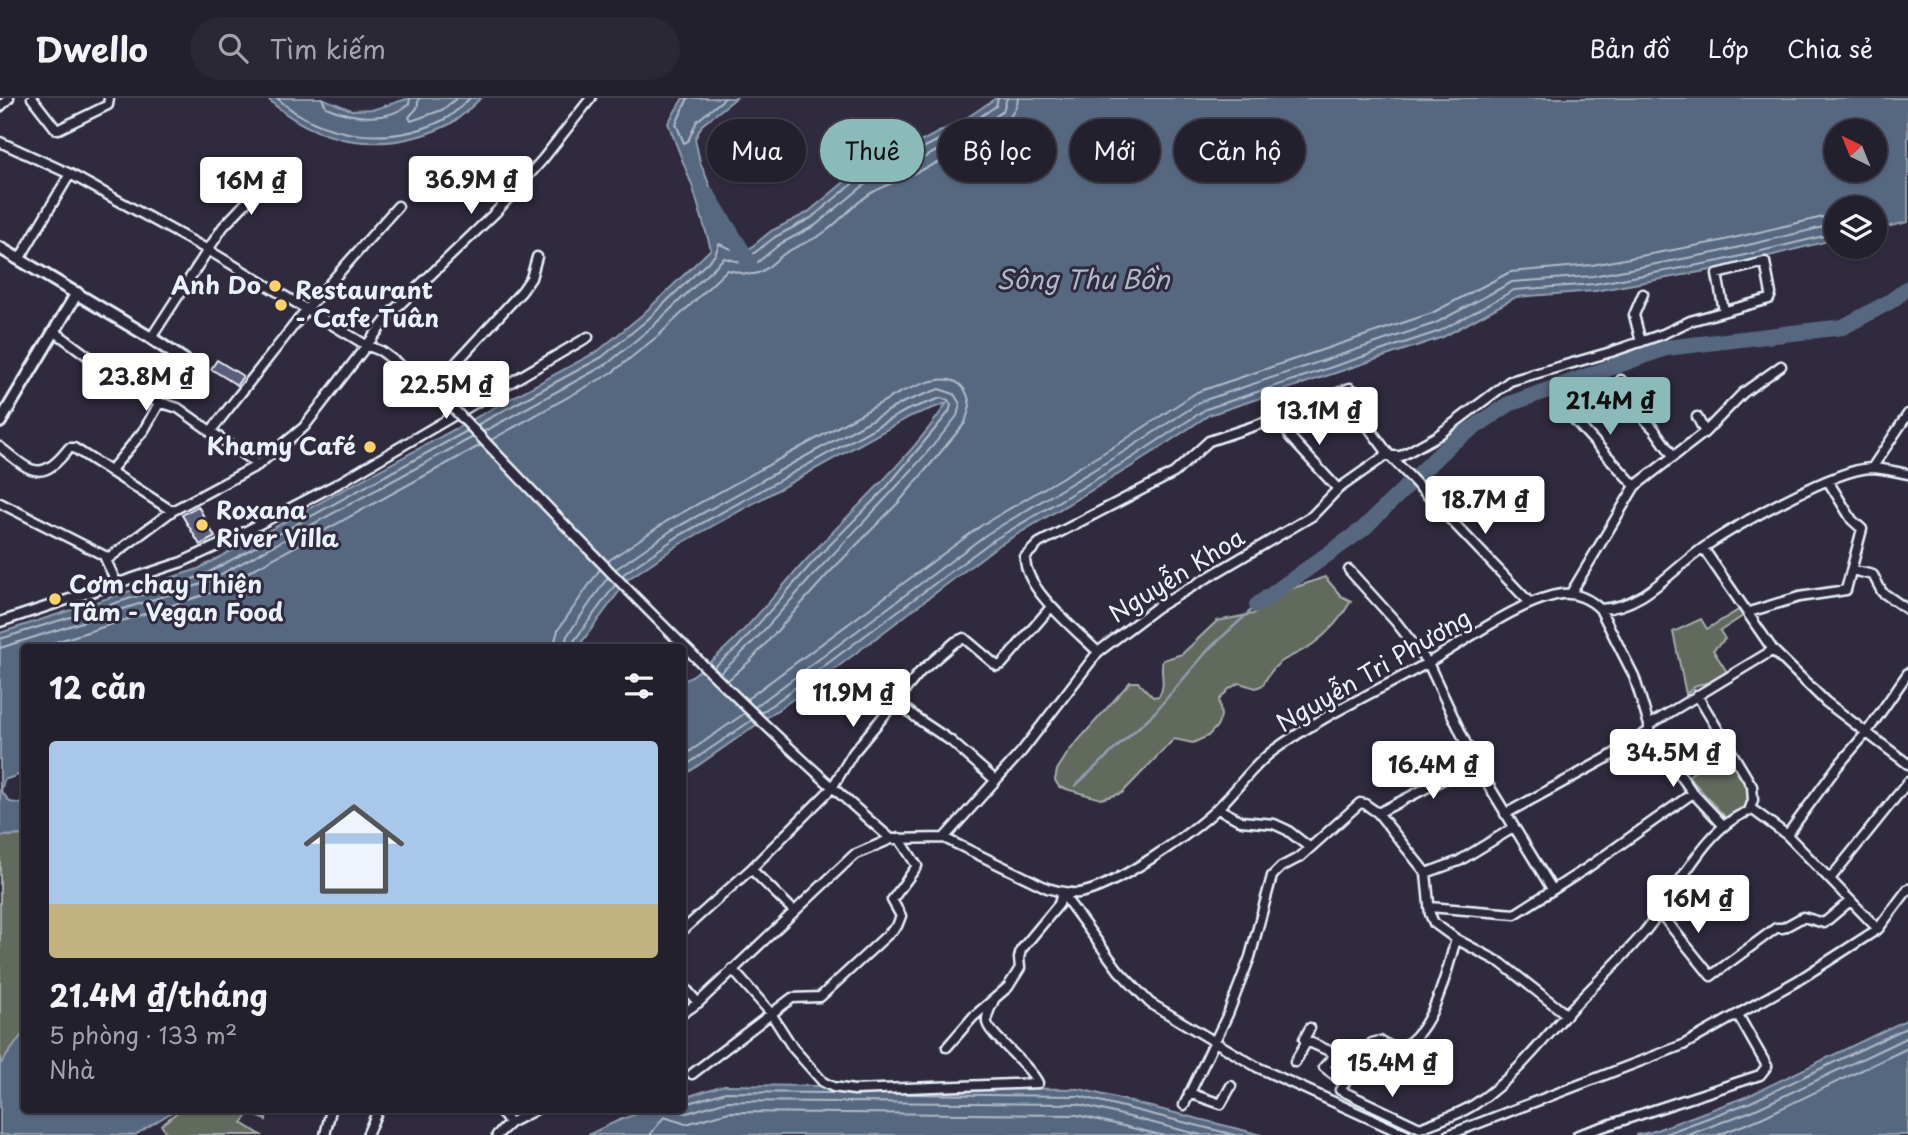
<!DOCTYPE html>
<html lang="vi">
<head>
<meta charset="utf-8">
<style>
	:root { --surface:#23202e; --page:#2b2836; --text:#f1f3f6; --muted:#a3a3aa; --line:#403e4a; --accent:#8bbbb9 }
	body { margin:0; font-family:"Playpen Sans",sans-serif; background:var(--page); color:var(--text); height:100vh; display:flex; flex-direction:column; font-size:26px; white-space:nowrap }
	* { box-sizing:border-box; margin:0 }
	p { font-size:23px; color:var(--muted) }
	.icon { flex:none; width:38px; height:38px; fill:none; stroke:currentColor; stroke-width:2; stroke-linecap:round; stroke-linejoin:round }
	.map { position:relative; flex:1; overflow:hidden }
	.details { position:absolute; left:21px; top:546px; width:665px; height:469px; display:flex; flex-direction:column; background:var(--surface); border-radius:7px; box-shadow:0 2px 5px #0004,0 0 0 2px var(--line) }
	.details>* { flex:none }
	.hud { position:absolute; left:707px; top:21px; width:665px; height:63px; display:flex; gap:14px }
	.needle { width:46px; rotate:317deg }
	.buttons { position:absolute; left:1824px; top:21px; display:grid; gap:14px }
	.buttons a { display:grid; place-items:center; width:63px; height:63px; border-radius:50%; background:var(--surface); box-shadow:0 2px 5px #0004,0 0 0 2px var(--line); font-size:35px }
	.price { position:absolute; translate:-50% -60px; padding:0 16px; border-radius:7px; background:#fff; color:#222; font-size:23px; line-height:46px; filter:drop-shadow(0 2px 4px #0008) }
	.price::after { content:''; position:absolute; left:50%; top:42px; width:21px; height:16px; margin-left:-10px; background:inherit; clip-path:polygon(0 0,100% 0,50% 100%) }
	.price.on { background:var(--accent); color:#111 }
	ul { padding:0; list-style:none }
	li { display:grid; align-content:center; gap:14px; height:371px; padding:0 28px }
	li span { display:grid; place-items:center; height:217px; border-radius:7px; color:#555 }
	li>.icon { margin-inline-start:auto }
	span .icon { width:126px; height:126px; fill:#fffc; stroke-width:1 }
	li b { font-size:30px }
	h2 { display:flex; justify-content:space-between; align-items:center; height:84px; padding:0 28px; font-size:30px }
	.tag { padding:0 24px; border-radius:32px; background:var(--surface); box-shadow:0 2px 5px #0004,0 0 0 2px var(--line); font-size:24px; line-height:63px }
	.tag.on { background:var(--accent); color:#111 }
	header { display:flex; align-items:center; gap:42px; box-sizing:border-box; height:98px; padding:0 35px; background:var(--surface); border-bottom:2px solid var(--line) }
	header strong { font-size:33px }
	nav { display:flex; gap:38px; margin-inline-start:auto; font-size:24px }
	.search { width:490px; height:63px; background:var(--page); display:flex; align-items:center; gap:18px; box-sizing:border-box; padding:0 24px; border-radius:38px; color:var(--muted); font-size:26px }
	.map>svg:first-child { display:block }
	.green { fill:#626a5d; stroke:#a5aeaa; stroke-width:2 }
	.water { fill:#566880; stroke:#909fb0; stroke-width:2; fill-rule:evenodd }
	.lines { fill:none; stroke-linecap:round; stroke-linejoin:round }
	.shore { stroke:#aebac8; stroke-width:2 }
	.stream { stroke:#909fb0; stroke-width:2.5 }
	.river { stroke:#566880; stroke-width:16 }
	.building { fill:#5b5e7b; stroke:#e8f1f8; stroke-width:2 }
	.street-casing { stroke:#e8f1f8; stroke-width:13 }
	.secondary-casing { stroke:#e8f1f8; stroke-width:16 }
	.street { stroke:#2f2a3d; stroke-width:8 }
	.secondary { stroke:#2f2a3d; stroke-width:10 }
	.street-bridge-casing { stroke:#e8f1f8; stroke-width:13; stroke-linecap:butt }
	.street-bridge { stroke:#2f2a3d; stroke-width:8 }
	.poi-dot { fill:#ffd166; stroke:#2f2a3d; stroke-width:2.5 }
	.labels { text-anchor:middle; stroke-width:6; stroke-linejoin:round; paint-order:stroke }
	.poi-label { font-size:24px; font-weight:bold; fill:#e8f1f8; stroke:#2f2a3d; text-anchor:start }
	.street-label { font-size:24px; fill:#e8f1f8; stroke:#2f2a3d }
	.water-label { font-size:26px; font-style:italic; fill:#aebac8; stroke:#2f2a3d }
</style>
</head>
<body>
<header>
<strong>Dwello</strong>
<div class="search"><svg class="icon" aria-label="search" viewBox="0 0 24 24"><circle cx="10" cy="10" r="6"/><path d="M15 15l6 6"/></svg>Tìm kiếm</div>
<nav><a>Bản đồ</a><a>Lớp</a><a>Chia sẻ</a></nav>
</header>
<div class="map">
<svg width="1908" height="1037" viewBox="0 0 1908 1037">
	<rect width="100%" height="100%" fill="#2f2a3d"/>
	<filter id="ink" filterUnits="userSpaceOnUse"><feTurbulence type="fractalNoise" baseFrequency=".0143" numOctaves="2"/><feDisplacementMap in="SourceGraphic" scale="14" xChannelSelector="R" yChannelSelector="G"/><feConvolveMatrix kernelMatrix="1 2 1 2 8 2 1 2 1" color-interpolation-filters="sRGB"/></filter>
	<g filter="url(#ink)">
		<!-- green -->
		<path class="green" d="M1325 479 1341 498 1351 503C1342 519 1328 535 1313 546 1289 563 1278 557 1263 587L1256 590 1239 585 1229 591 1219 602 1221 618 1218 627 1208 638 1193 645 1174 641 1122 695 1101 701 1059 689 1055 682 1057 672 1069 653 1130 584H1138L1153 599 1159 598C1167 586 1159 573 1163 562L1182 556 1217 523 1253 516 1288 492Z
			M1742 510 1749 514 1720 533 1725 541 1713 552 1727 574 1722 582 1697 587 1686 596 1673 534 1701 521 1707 531Z
			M1727 652 1752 688 1750 709 1727 721 1688 678Z
			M24 737V934L0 967V738Z
			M180 1012H266V1022L250 1015 242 1025 261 1037H168L161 1027Z"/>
		<!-- water -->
		<path class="water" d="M267 0H322L351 12 375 11 410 0H481C471 9 460 21 448 27 385 57 317 48 267 0Z
			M683 0H736L702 27 695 41 700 64 716 103 723 136 730 144 749 151 771 133 807 115 860 71 905 52 968 19 996 0H1908V124L1874 132V110H1836V141L1722 170 1595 193 1516 199 1443 239 1209 317 1134 367 996 449 819 583 683 678V584C732 553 768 503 808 460 854 410 908 363 947 305L911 318 680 446 621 486 623 488 578 549 24 550V675L4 682 1 693 10 704 24 706V737L0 738V535L198 471 598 253 642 217 711 151 693 90 668 25ZM1836 33H1874V72H1836Z
			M1908 921V1037H1635L1651 1034 1748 998Z
			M24 934V1012H175L135 1037H0V967Z
			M724 987 1080 991 1262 1037H588C628 1017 638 1012 682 1012L683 1000Z"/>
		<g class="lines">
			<!-- shore -->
			<path class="shore" d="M277 0C321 41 392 49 445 21 454 16 462 7 470 0
				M322 0 326 9C351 20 386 25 409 6L410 0
				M419 0 417 10 409 19 411 23 442 12 457 0
				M688 0 676 26 684 45 688 43 697 23 725 0
				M477 327 602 259 646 223 715 157 719 146 747 157 753 156 775 139 811 120 863 77 908 58 971 25 996 8 998 0
				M483 334 607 266 652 229 724 160 748 166 758 164 780 146 816 127 868 84 912 66 976 32 1003 13 1007 0
				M491 342 613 274 659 237 727 172C737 173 747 179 758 175 768 172 775 162 784 156 795 148 810 144 822 136 841 124 855 103 875 93 907 76 1017 39 1018 0
				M608 463 667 423 899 295C924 285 964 265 970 308L965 325 899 404 828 476 751 562 727 583
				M616 471 672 432 904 304 939 291 954 296 960 306 957 318C915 372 867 420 820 470 787 505 757 544 720 575
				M622 477 677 439 907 312 941 300 948 302 951 307 949 314 885 391 814 463 737 550 714 569
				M0 541 202 478 467 333
				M0 550 205 485 473 339
				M37 550 210 495 481 347
				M553 550 558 532 600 471
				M564 550 567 538 608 479
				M573 550 574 543 615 487
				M747 601 982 427 1120 345 1197 294 1432 215 1510 174 1592 167 1716 144 1836 116
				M755 609 987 436 1125 353 1202 303 1436 225 1512 184 1593 178 1719 154 1836 126
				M761 615 992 443 1130 361 1206 311 1440 233 1514 192 1594 186 1720 163 1836 135
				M682 659 745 615
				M682 670 752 622
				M909 996 1079 998 1235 1037
				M682 1007 726 994 832 995
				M673 1012 687 1015 727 1003 1078 1006 1201 1037
				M650 1037 664 1019 686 1026 729 1014 1077 1017 1161 1037
				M1662 1037 1751 1004 1908 929
				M1688 1037 1754 1012 1908 939
				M1718 1037 1759 1021 1908 950"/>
			<!-- stream -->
			<path class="stream" d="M1075 688 1154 615 1210 550 1257 507"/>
			<!-- river -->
			<path class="river" d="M707 96 749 164
				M1257 507 1363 431 1451 345 1509 306 1666 250 1843 229 1891 203 1908 190"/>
		</g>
		<!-- building -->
		<path class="building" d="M217 262 243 278 237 287 211 271Z
			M198 408 215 439 200 447 182 417Z"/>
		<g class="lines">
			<!-- street casing -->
			<g class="street-casing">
				<path id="street" d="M32 0 56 31H59L108 7 109 0
					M0 9 9 0
					M0 44 70 76 208 152 223 129 277 72
					M20 160 70 76
					M54 233 143 299 178 310 258 367
					M151 240 208 152 366 247 381 253 439 296
					M1641 244 1634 217 1643 196
					M1621 282 1626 302 1654 331 1673 358
					M430 288 454 267 522 193 531 180 537 159
					M1567 299 1570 317 1635 388
					M1281 319 1290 339 1338 391
					M1697 319 1705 334
					M473 331C607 472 743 613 891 741
					M210 334 306 212 398 108
					M0 349C31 374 41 386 69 350H74L172 413
					M1872 370 1908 316
					M111 372 144 332 160 304
					M0 405 109 460 172 413 258 367 304 329 393 213 496 114 543 61 591 0
					M1703 450 1773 552 1826 604 1908 666
					M105 460 117 486
					M1349 472 1396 524 1428 565 1475 665 1552 791
					M1852 472 1873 477 1882 494 1908 512
					M1571 495 1635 388 1705 334 1743 295 1781 268
					M1600 511 1634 578 1649 627
					M1749 514 1799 499 1846 492 1862 431 1852 422 1828 383
					M0 524 182 464 217 448 337 386 588 239
					M1098 554C1076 532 1024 491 1025 459L1039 445 1174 375 1209 343 1281 319 1350 290 1358 295 1363 322 1390 358H1401L1437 338 1510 283 1611 254 1663 236 1690 223 1769 201 1771 196 1765 164 1717 176 1724 213
					M1697 597 1752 688 1753 702 1749 713
					M896 603 918 621 951 643 994 681
					M1649 633 1693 695 1724 728
					M1217 710 1241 723 1274 726 1287 732 1309 749
					M1378 715 1475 665
					M1505 716 1607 660 1649 633V627L1773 552
					M1787 737 1837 669 1867 634 1908 575
					M944 740 1022 653 1098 554 1156 510 1312 418 1338 391 1385 358H1390L1530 505
					M751 771 794 813
					M1426 775 1459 763 1513 730
					M1830 781 1908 684
					M1062 795 1119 873 1150 905 1257 969 1406 1037
					M1429 809 1515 816 1587 770 1693 695
					M1660 815 1711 878 1776 830H1783L1803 819 1824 825 1850 803
					M682 833 751 771 832 690 853 655 920 574 955 544 964 540 997 568 1002 566 1051 509
					M1456 841C1447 872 1432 942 1396 951L1380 943 1372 945 1340 992 1420 1030C1439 1022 1462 1016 1478 1004 1518 976 1540 945 1572 910 1595 886 1620 862 1642 837 1674 801 1704 725 1753 712L1787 737 1878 831
					M732 871 770 914 793 950 823 984 833 989 854 992 1038 985C1030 967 987 935 987 924 986 916 991 909 994 902
					M682 886 698 905
					M682 916 698 905 854 757 891 741 944 740 1047 790C1058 793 1068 796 1079 795 1114 790 1192 735 1218 710 1237 692 1253 667 1274 652 1323 617 1378 593 1431 563 1467 542 1522 501 1562 496 1576 494 1591 502 1600 511 1643 510 1670 473 1703 450 1735 428 1835 371 1871 370 1883 370 1896 374 1908 376
					M1307 943 1304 941 1310 930
					M947 949 973 919 1008 889 1020 870 1019 860 1021 852 1059 806 1062 795
					M1295 964 1307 943 1336 956 1324 969 1343 984
					M692 976 792 900 820 899 897 828 901 818 892 802 917 768 899 740
					M1189 995 1221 1006 1231 988
					M1184 1007 1228 916 1250 859 1272 778 1281 769 1300 759 1360 705 1365 706 1378 715 1426 775 1430 816 1434 825 1456 841 1501 865 1567 917
					M499 1012 510 1025
					M325 1037 331 1012
					M367 1037 378 1012
					M497 1037 510 1025 535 1012
					M1448 1037 1683 947 1797 883 1878 831 1908 791
					M1578 1037 1760 977 1767 968 1738 917"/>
			</g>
			<!-- secondary casing -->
			<g class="secondary-casing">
				<path id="secondary" d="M0 150 151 240 199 272
					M0 324 77 195"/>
			</g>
			<!-- street -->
			<use href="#street" class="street"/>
			<!-- secondary -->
			<use href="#secondary" class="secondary"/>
			<!-- street-bridge casing -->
			<g class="street-bridge-casing">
				<path id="street-bridge" d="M439 296 473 331"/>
			</g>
			<!-- street-bridge -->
			<use href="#street-bridge" class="street-bridge"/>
		</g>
	</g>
	<!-- markers -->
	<g class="poi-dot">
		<circle cx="275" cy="188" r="7"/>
		<circle cx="281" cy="207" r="7"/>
		<circle cx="370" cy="349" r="7"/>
		<circle cx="202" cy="427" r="7"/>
		<circle cx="55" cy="501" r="7"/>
	</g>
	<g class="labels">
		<!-- poi labels -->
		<g class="poi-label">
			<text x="261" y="196" text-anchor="end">Anh Do</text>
			<text x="295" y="201">Restaurant<tspan x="295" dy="28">- Cafe Tuân</tspan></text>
			<text x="356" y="357" text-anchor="end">Khamy Café</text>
			<text x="216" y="421">Roxana<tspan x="216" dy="28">River Villa</tspan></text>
			<text x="69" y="495">Cơm chay Thiện<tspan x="69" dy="28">Tâm - Vegan Food</tspan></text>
		</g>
		<!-- street labels -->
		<g class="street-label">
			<text transform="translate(1177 478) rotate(-32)" y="8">Nguyễn Khoa</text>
			<text transform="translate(1374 573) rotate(-30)" y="8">Nguyễn Tri Phương</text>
		</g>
		<!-- water labels -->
		<g class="water-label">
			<text x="1083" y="191">Sông Thu Bồn</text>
		</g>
	</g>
</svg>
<div class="buttons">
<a><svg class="needle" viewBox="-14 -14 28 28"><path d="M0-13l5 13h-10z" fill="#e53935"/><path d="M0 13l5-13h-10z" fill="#a3a3aa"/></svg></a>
<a><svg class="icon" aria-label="layers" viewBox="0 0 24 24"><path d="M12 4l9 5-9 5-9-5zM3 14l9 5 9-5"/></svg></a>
</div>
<b class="price" style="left:471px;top:118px">36.9M ₫</b>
<b class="price" style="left:251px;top:119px">16M ₫</b>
<b class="price" style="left:146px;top:315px">23.8M ₫</b>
<b class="price" style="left:446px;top:323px">22.5M ₫</b>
<b class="price on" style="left:1610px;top:339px">21.4M ₫</b>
<b class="price" style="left:1319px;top:349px">13.1M ₫</b>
<b class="price" style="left:1485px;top:438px">18.7M ₫</b>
<b class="price" style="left:853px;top:631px">11.9M ₫</b>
<b class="price" style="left:1673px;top:691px">34.5M ₫</b>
<b class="price" style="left:1433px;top:703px">16.4M ₫</b>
<b class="price" style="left:1698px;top:837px">16M ₫</b>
<b class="price" style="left:1392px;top:1001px">15.4M ₫</b>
<div class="hud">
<a class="tag">Mua</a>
<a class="tag on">Thuê</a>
<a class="tag">Bộ lọc</a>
<a class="tag">Mới</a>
<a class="tag">Căn hộ</a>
</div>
<section class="details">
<h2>12 căn<svg class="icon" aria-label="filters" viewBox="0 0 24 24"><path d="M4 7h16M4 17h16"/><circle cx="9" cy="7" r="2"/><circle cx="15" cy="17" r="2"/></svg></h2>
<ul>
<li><span style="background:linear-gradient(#a9c7e8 75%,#c2b280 0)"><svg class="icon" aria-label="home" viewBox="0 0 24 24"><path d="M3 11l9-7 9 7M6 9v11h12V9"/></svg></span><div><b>21.4M ₫/tháng</b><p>5 phòng · 133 m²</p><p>Nhà</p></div></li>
</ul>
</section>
</div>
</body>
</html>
